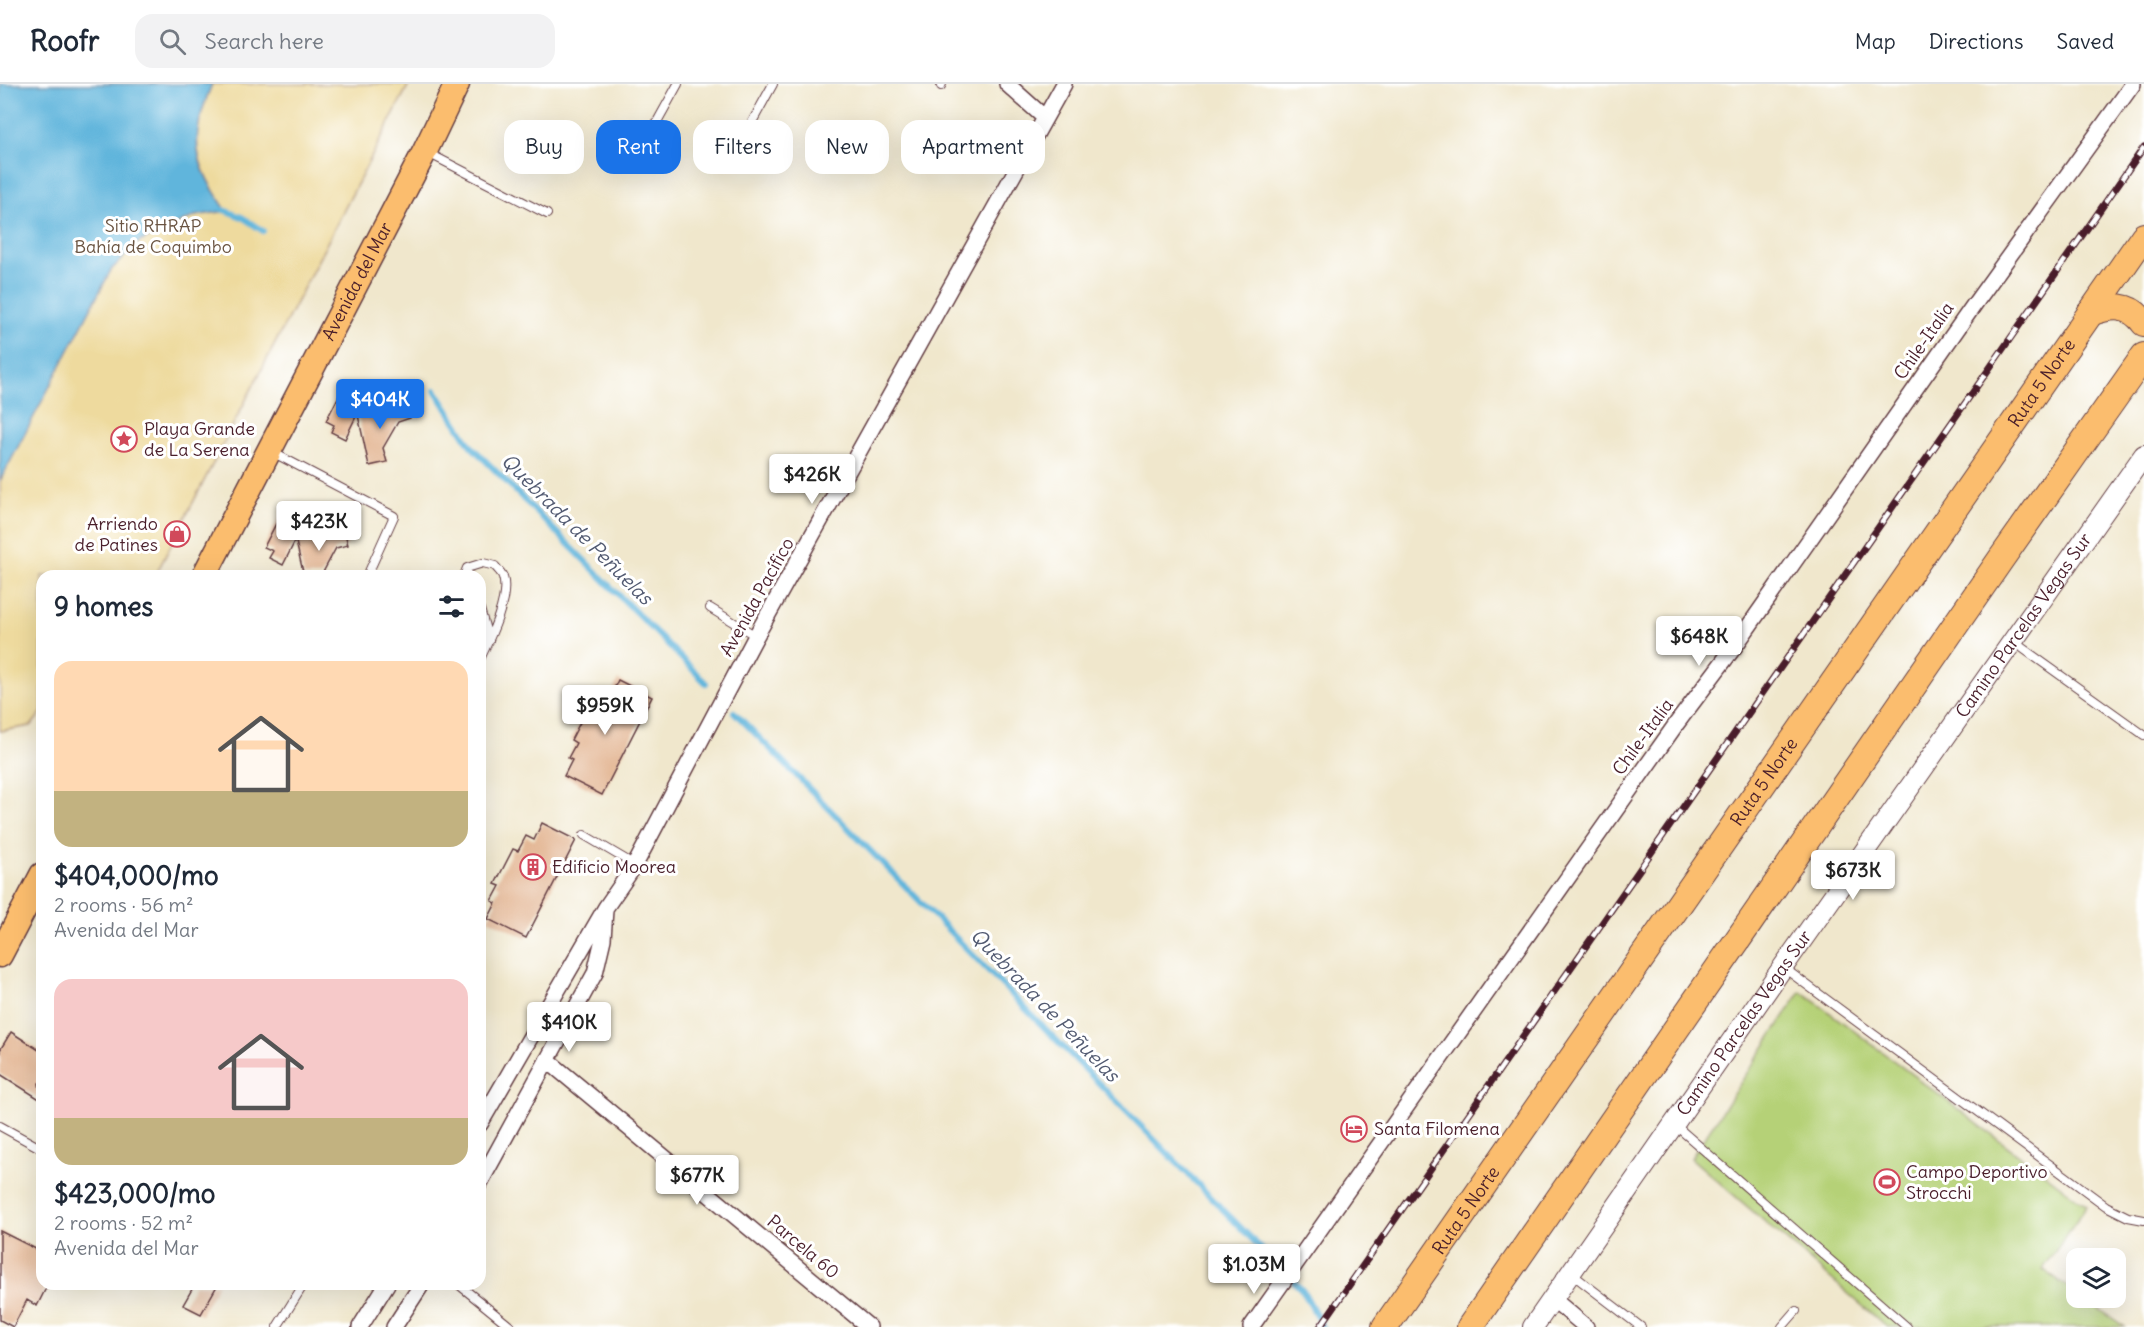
<!DOCTYPE html>
<html lang="en">
<head>
<meta charset="utf-8">
<style>
	:root { --surface:#fff; --page:#f2f2f3; --text:#1f2937; --muted:#747a83; --line:#e0e1e3; --accent:#1a73e8 }
	body { margin:0; font-family:Delius,sans-serif; background:var(--page); color:var(--text); height:100vh; display:flex; flex-direction:column; font-size:22px; white-space:nowrap }
	* { box-sizing:border-box; margin:0 }
	p { font-size:20px; color:var(--muted) }
	.icon { flex:none; width:33px; height:33px; fill:none; stroke:currentColor; stroke-width:2; stroke-linecap:round; stroke-linejoin:round }
	.map { position:relative; flex:1; overflow:hidden }
	.details { position:absolute; left:36px; top:486px; width:450px; height:720px; display:flex; flex-direction:column; background:var(--surface); border-radius:18px; box-shadow:0 6px 24px #0002 }
	.details>* { flex:none }
	.banner { position:absolute; left:504px; top:36px; width:570px; height:54px; display:flex; gap:12px }
	.fabs { position:absolute; left:2066px; top:1164px; display:grid; gap:12px }
	.fabs a { display:grid; place-items:center; width:60px; height:60px; border-radius:12px; background:var(--surface); box-shadow:0 6px 24px #0002; font-size:30px }
	.price { position:absolute; translate:-50% -51px; padding:0 14px; border-radius:6px; background:#fff; color:#222; font-size:20px; line-height:39px; filter:drop-shadow(0 2px 3px #0008) }
	.price::after { content:''; position:absolute; left:50%; top:36px; width:18px; height:14px; margin-left:-9px; background:inherit; clip-path:polygon(0 0,100% 0,50% 100%) }
	.price.on { background:var(--accent); color:#fff }
	ul { padding:0; list-style:none }
	li { display:grid; align-content:center; gap:12px; height:318px; padding:0 18px }
	li span { display:grid; place-items:center; height:186px; border-radius:18px; color:#555 }
	li>.icon { margin-inline-start:auto }
	span .icon { width:108px; height:108px; fill:#fffc; stroke-width:1 }
	li b { font-size:26px }
	h2 { display:flex; justify-content:space-between; align-items:center; height:72px; padding:0 18px; font-size:26px }
	.tag { padding:0 21px; border-radius:18px; background:var(--surface); box-shadow:0 6px 24px #0002; font-size:21px; line-height:54px }
	.tag.on { background:var(--accent); color:#fff }
	header { display:flex; align-items:center; gap:36px; box-sizing:border-box; height:84px; padding:0 30px; background:var(--surface); border-bottom:2px solid var(--line) }
	header strong { font-size:28px }
	nav { display:flex; gap:33px; margin-inline-start:auto; font-size:21px }
	.search { width:420px; height:54px; background:var(--page); display:flex; align-items:center; gap:15px; box-sizing:border-box; padding:0 21px; border-radius:18px; color:var(--muted); font-size:22px }
	.map>svg:first-child { display:block }
	.green { fill:#b5d177; stroke:#807851; stroke-width:1.5 }
	.sand { fill:#eeda9e; stroke:#9c7c64; stroke-width:1.5 }
	.water { fill:#60b5dc; stroke:#556a84; stroke-width:1.5 }
	.lines { fill:none; stroke-linecap:round; stroke-linejoin:round }
	.stream { stroke:#60b5dc; stroke-width:6 }
	.building { fill:#e2b28e }
	.service-casing { stroke:#633d43; stroke-width:10 }
	.minor-casing { stroke:#633d43; stroke-width:18 }
	.tertiary-casing { stroke:#633d43; stroke-width:22 }
	.primary-casing { stroke:#633d43; stroke-width:27 }
	.trunk-casing { stroke:#633d43; stroke-width:28 }
	.service { stroke:#fff; stroke-width:8 }
	.minor { stroke:#fff; stroke-width:15 }
	.tertiary { stroke:#fff; stroke-width:20 }
	.primary { stroke:#fbbd6e; stroke-width:24 }
	.trunk { stroke:#fbbd6e; stroke-width:26 }
	.rail-casing { stroke:#4a1f2b; stroke-width:7 }
	.rail { stroke:#fff; stroke-width:4.5; stroke-dasharray:14; stroke-linecap:butt }
	.labels { text-anchor:middle; stroke-width:6; stroke-linejoin:round; paint-order:stroke }
	.park-label { font-size:18px; fill:#6a5442; stroke:#fff }
	.street-label { font-size:18px; fill:#4a1f2b; stroke:#fff }
	.poi-label { font-size:18px; fill:#4a1f2b; stroke:#fff; text-anchor:start }
	.water-label { font-size:20px; font-style:italic; fill:#535b72; stroke:#fff }
</style>
</head>
<body>
<header>
<strong>Roofr</strong>
<div class="search"><svg class="icon" aria-label="search" viewBox="0 0 24 24"><circle cx="10" cy="10" r="6"/><path d="M15 15l6 6"/></svg>Search here</div>
<nav><a>Map</a><a>Directions</a><a>Saved</a></nav>
</header>
<div class="map">
<svg width="2144" height="1243" viewBox="0 0 2144 1243">
	<rect width="100%" height="100%" fill="#fff"/>
	<filter id="ink" filterUnits="userSpaceOnUse"><feTurbulence type="fractalNoise" baseFrequency=".0167" numOctaves="2"/><feDisplacementMap in="SourceGraphic" scale="12" xChannelSelector="R" yChannelSelector="G"/><feConvolveMatrix kernelMatrix="1 2 1 2 8 2 1 2 1" color-interpolation-filters="sRGB"/></filter>
	<filter id="wash" filterUnits="userSpaceOnUse"><feTurbulence type="fractalNoise" baseFrequency=".008" numOctaves="4" result="noise"/><feDisplacementMap in="SourceGraphic" scale="24" xChannelSelector="R" yChannelSelector="G"/><feGaussianBlur stdDeviation="1.35" result="paint"/><feColorMatrix in="noise" values="0 0 0 0 0 0 0 0 0 0 0 0 0 0 0 0 0 1.4 0 .05"/><feComposite in="paint" operator="in"/></filter>
	<g filter="url(#wash)">
		<rect width="100%" height="100%" fill="#f0e7cc"/>
		<!-- green -->
		<path class="green" d="M1801 907 2087 1122 2043 1185 2076 1209V1214H2083L2125 1243H1887L1691 1074Z"/>
		<!-- sand -->
		<path class="sand" d="M212 0H409L155 492H42V628L31 642 0 647V397L111 186 139 158 195 132 226 127C193 76 189 56 212 0Z"/>
		<!-- water -->
		<path class="water" d="M0 0H212C189 56 192 77 227 127L195 132 139 158 111 186 0 397Z"/>
		<g class="lines">
			<!-- stream -->
			<path class="stream" d="M221 125 242 133 263 147
				M435 306 471 362 706 599
				M734 628 1303 1207 1323 1243"/>
		</g>
		<g id="blocks">
			<!-- building -->
			<path class="building" d="M343 304 365 314 345 355 331 348 334 341 326 337Z
				M405 318 410 334 398 338 383 364 387 378 369 382 358 331Z
				M281 430 303 441 283 481 269 474 273 467 264 463Z
				M344 445 348 461 336 464 321 492H304L296 458Z
				M618 596 652 613 602 711 564 692 572 676 568 674 576 659 571 656 589 621 594 624 602 609 610 613Z
				M542 739 576 756 526 854 488 835 496 819 492 817 500 802 495 800 513 765 518 767 526 752 534 756Z
				M11 948 42 968V997L39 999 41 1016 0 990V966Z
				M0 1147 42 1168V1200H48L37 1222 27 1216 13 1243 0 1236Z
				M195 1200H218L201 1230 183 1221Z"/>
		</g>
	</g>
	<g filter="url(#ink)">
		<use href="#blocks" fill-opacity="0" stroke="#633d43" stroke-width="1.5"/>
		<g class="lines">
			<!-- service casing -->
			<g class="service-casing">
				<path id="service" d="M941 2 942 0
					M751 40 773 0
					M428 69 547 130
					M632 83 678 0
					M272 368 394 432 367 492
					M464 492 467 484 483 479 495 482C497 485 502 489 503 493 510 514 489 556 480 575
					M710 524 756 552
					M480 525 489 557
					M2014 558 2144 651
					M584 751 635 781
					M1784 884 2106 1122 2128 1133 2144 1136
					M1675 1041 1907 1243
					M0 1042 42 1065
					M1572 1190 1641 1243
					M458 1200 511 1243
					M277 1243 304 1200
					M1782 1243 1796 1227"/>
			</g>
			<!-- minor casing -->
			<g class="minor-casing">
				<path id="minor" d="M1007 0 1045 34
					M547 976 869 1243
					M480 1040 606 823 635 781 756 552 1064 0
					M480 1099 595 889 603 855 605 826
					M1553 1215 1586 1243
					M360 1243 387 1200
					M394 1243 422 1200
					M1251 1243 1677 639 1735 562 1976 218 2133 0"/>
			</g>
			<!-- tertiary casing -->
			<g class="tertiary-casing">
				<g id="tertiary">
					<path id="s1" d="M1533 1243 1783 883 2144 371"/>
				</g>
			</g>
			<!-- primary casing -->
			<g class="primary-casing">
				<g id="primary">
					<path id="s2" d="M204 492 425 67 457 0"/>
					<path d="M0 871 42 791"/>
				</g>
			</g>
			<!-- trunk casing -->
			<g class="trunk-casing">
				<g id="trunk">
					<path d="M2090 229C2111 221 2130 219 2144 239"/>
					<path id="s3" d="M1385 1243 2144 152"/>
					<path d="M1470 1243 2001 475 2144 272"/>
				</g>
			</g>
			<!-- service -->
			<use href="#service" class="service"/>
			<!-- minor -->
			<use href="#minor" class="minor"/>
			<!-- tertiary -->
			<use href="#tertiary" class="tertiary"/>
			<!-- primary -->
			<use href="#primary" class="primary"/>
			<!-- trunk -->
			<use href="#trunk" class="trunk"/>
			<!-- rail casing -->
			<g class="rail-casing">
				<path id="rail" d="M1320 1243 2144 63"/>
			</g>
			<!-- rail -->
			<use href="#rail" class="rail"/>
		</g>
	</g>
	<!-- icons -->
	<defs>
		<g id="sight-ring" transform="scale(1.35)"><circle r="9.5" fill="#fff" stroke="#d1495b" stroke-width="1.5"/><path d="M0-6L1.8-2.2L6-1.7L2.9 1.2L3.7 5.4L0 3.3L-3.7 5.4L-2.9 1.2L-6-1.7L-1.8-2.2Z" fill="#d1495b"/></g>
		<g id="shop-ring" transform="scale(1.35)"><circle r="9.5" fill="#fff" stroke="#d1495b" stroke-width="1.5"/><path d="M-5-2.5h2.3a2.7 3.5 0 0 1 5.4 0H5L5.5 6h-11ZM-1.5-2.5h3a1.5 2.3 0 0 0-3 0Z" fill="#d1495b"/></g>
		<g id="building-ring" transform="scale(1.35)"><circle r="9.5" fill="#fff" stroke="#d1495b" stroke-width="1.5"/><path d="M-4-6H4V6H1V3H-1V6H-4ZM-2.5-4.3h1.7v1.8h-1.7ZM.8-4.3h1.7v1.8H.8ZM-2.5-1h1.7V.8h-1.7ZM.8-1h1.7V.8H.8Z" fill="#d1495b"/></g>
		<g id="hotel-ring" transform="scale(1.35)"><circle r="9.5" fill="#fff" stroke="#d1495b" stroke-width="1.5"/><path d="M-6-4.5h1.5V1H6V5H4.5V3h-9V5H-6ZM-4 0a1.8 1.8 0 1 1 3.6 0ZM.5 0V-2.5h3Q6-2.5 6 0Z" fill="#d1495b"/></g>
		<g id="stadium-ring" transform="scale(1.35)"><circle r="9.5" fill="#fff" stroke="#d1495b" stroke-width="1.5"/><path d="M0-5a6.5 5 0 1 0 0 10a6.5 5 0 1 0 0-10ZM-3.5-1.8h7v3.6h-7Z" fill="#d1495b"/></g>
	</defs>
	<g fill-rule="evenodd">
		<use href="#sight-ring" x="124" y="355"/>
		<use href="#shop-ring" x="177" y="450"/>
		<use href="#building-ring" x="533" y="783"/>
		<use href="#hotel-ring" x="1354" y="1045"/>
		<use href="#stadium-ring" x="1887" y="1098"/>
	</g>
	<g class="labels">
		<!-- park labels -->
		<g class="park-label">
			<text x="153" y="148">Sitio RHRAP<tspan x="153" dy="21">Bahía de Coquimbo</tspan></text>
		</g>
		<!-- street labels -->
		<g class="street-label">
			<text dy="6" stroke="none"><textPath href="#s2" startOffset="332">Avenida del Mar</textPath></text>
			<text transform="translate(1924 257) rotate(-55)" y="6">Chile-Italia</text>
			<text dy="6" stroke="none"><textPath href="#s3" startOffset="1150">Ruta 5 Norte</textPath></text>
			<text transform="translate(757 513) rotate(-61)" y="6">Avenida Pacífico</text>
			<text dy="6" stroke="none"><textPath href="#s1" startOffset="856">Camino Parcelas Vegas Sur</textPath></text>
			<text transform="translate(1643 653) rotate(-54)" y="6">Chile-Italia</text>
			<text dy="6" stroke="none"><textPath href="#s3" startOffset="664">Ruta 5 Norte</textPath></text>
			<text dy="6" stroke="none"><textPath href="#s1" startOffset="370">Camino Parcelas Vegas Sur</textPath></text>
			<text dy="6" stroke="none"><textPath href="#s3" startOffset="142">Ruta 5 Norte</textPath></text>
			<text transform="translate(803 1163) rotate(40)" y="6">Parcela 60</text>
		</g>
		<!-- poi labels -->
		<g class="poi-label">
			<text x="144" y="351">Playa Grande<tspan x="144" dy="21">de La Serena</tspan></text>
			<text x="158" y="446" text-anchor="end">Arriendo<tspan x="158" dy="21">de Patines</tspan></text>
			<text x="552" y="789">Edificio Moorea</text>
			<text x="1374" y="1051">Santa Filomena</text>
			<text x="1906" y="1094">Campo Deportivo<tspan x="1906" dy="21">Strocchi</tspan></text>
		</g>
		<!-- water labels -->
		<g class="water-label">
			<text transform="translate(577 445) rotate(45)" y="7">Quebrada de Peñuelas</text>
			<text transform="translate(1045 921) rotate(46)" y="7">Quebrada de Peñuelas</text>
		</g>
	</g>
</svg>
<div class="fabs">
<a><svg class="icon" aria-label="layers" viewBox="0 0 24 24"><path d="M12 4l9 5-9 5-9-5zM3 14l9 5 9-5"/></svg></a>
</div>
<b class="price on" style="left:380px;top:346px">$404K</b>
<b class="price" style="left:812px;top:421px">$426K</b>
<b class="price" style="left:319px;top:468px">$423K</b>
<b class="price" style="left:1699px;top:583px">$648K</b>
<b class="price" style="left:605px;top:652px">$959K</b>
<b class="price" style="left:1853px;top:817px">$673K</b>
<b class="price" style="left:569px;top:969px">$410K</b>
<b class="price" style="left:697px;top:1122px">$677K</b>
<b class="price" style="left:1254px;top:1211px">$1.03M</b>
<div class="banner">
<a class="tag">Buy</a>
<a class="tag on">Rent</a>
<a class="tag">Filters</a>
<a class="tag">New</a>
<a class="tag">Apartment</a>
</div>
<section class="details">
<h2>9 homes<svg class="icon" aria-label="filters" viewBox="0 0 24 24"><path d="M4 7h16M4 17h16"/><circle cx="9" cy="7" r="2"/><circle cx="15" cy="17" r="2"/></svg></h2>
<ul>
<li><span style="background:linear-gradient(#ffd9b3 70%,#c2b280 0)"><svg class="icon" aria-label="home" viewBox="0 0 24 24"><path d="M3 11l9-7 9 7M6 9v11h12V9"/></svg></span><div><b>$404,000/mo</b><p>2 rooms · 56 m²</p><p>Avenida del Mar</p></div></li>
<li><span style="background:linear-gradient(#f6c9c9 75%,#c2b280 0)"><svg class="icon" aria-label="home" viewBox="0 0 24 24"><path d="M3 11l9-7 9 7M6 9v11h12V9"/></svg></span><div><b>$423,000/mo</b><p>2 rooms · 52 m²</p><p>Avenida del Mar</p></div></li>
</ul>
</section>
</div>
</body>
</html>
